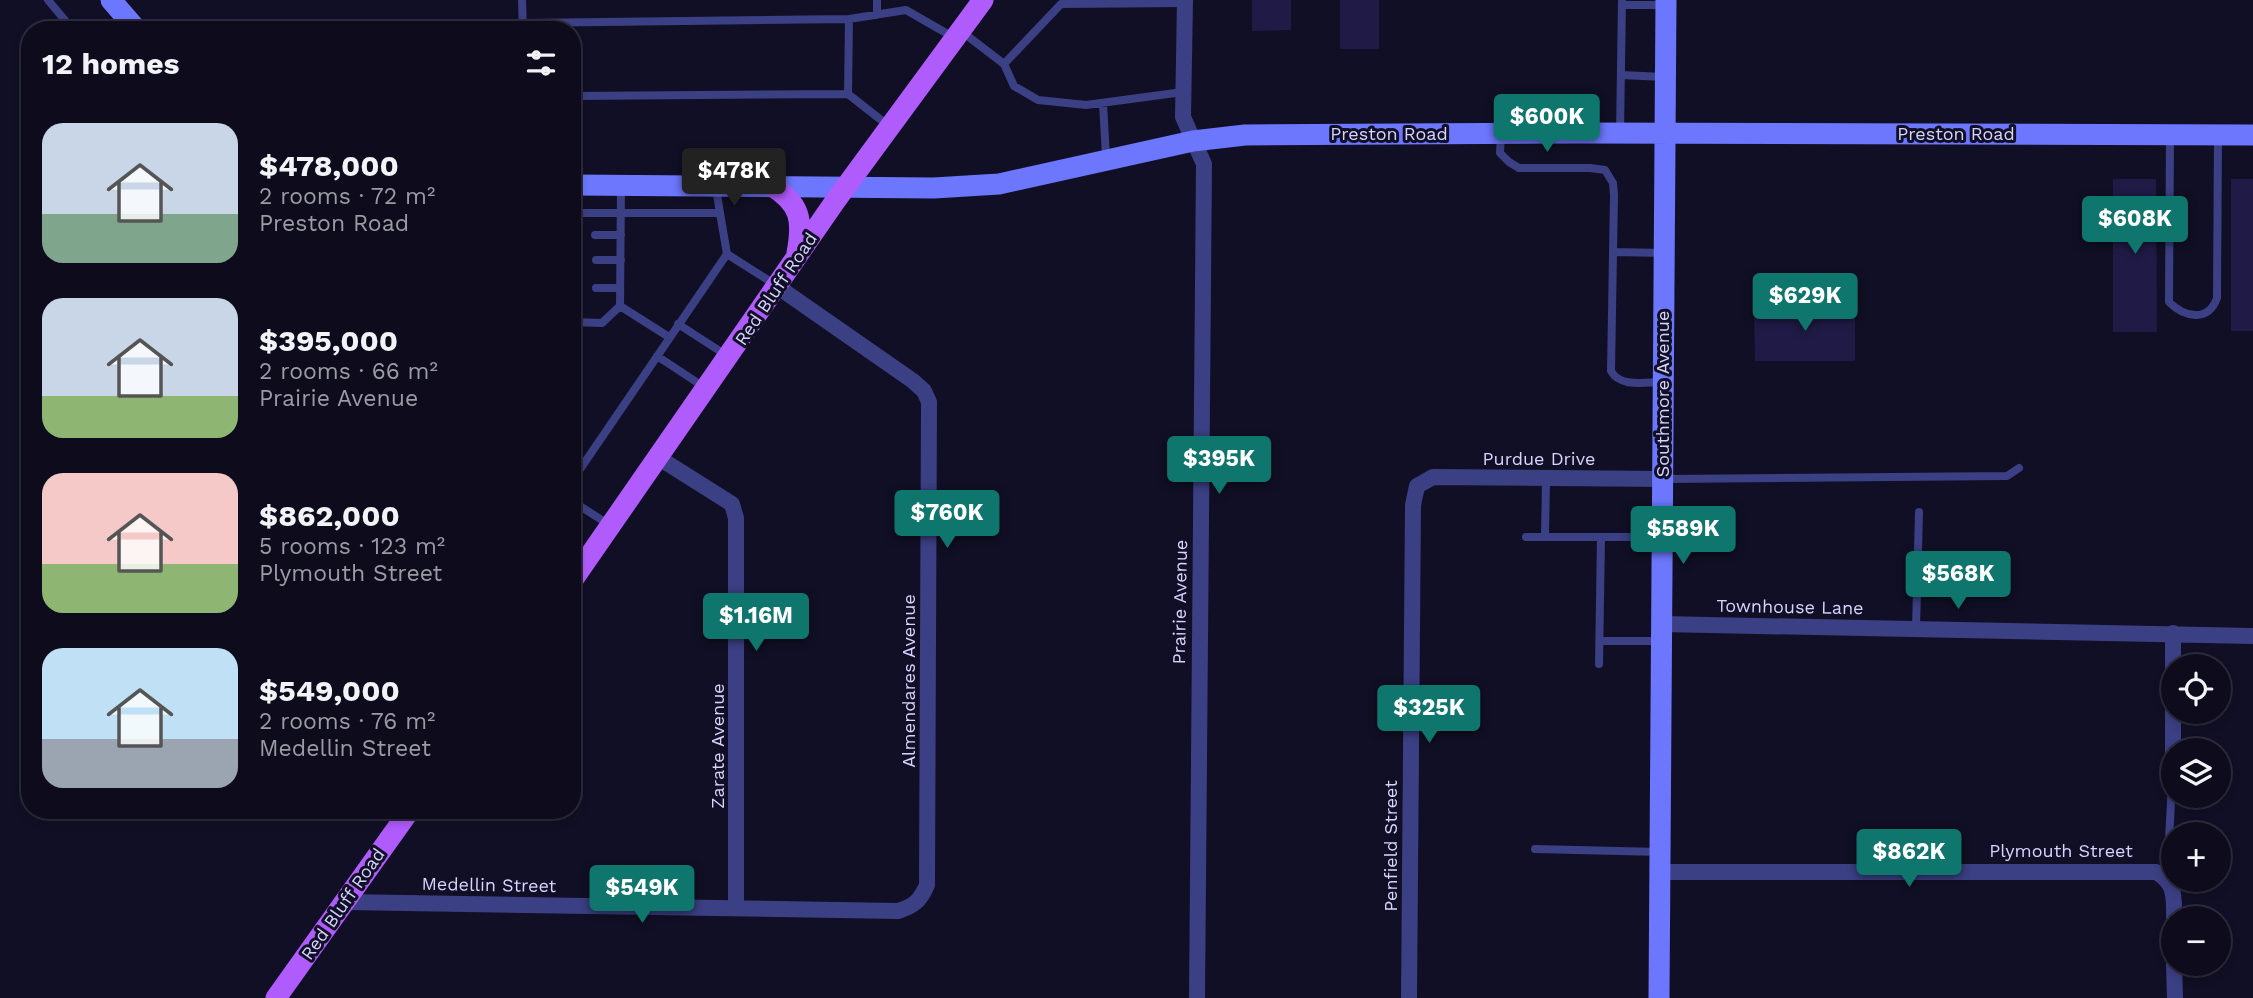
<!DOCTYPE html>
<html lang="en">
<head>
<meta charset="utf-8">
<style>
	:root { --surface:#0d0b1c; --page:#161425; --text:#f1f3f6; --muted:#9a9ba3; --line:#2d2b3b; --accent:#0f766e }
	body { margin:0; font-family:"Work Sans",sans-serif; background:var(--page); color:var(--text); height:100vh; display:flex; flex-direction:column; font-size:26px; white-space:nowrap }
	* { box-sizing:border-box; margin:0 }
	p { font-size:23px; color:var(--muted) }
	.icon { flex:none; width:38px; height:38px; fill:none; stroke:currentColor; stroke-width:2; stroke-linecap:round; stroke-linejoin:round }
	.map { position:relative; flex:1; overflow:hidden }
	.side { position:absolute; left:21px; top:21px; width:560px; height:798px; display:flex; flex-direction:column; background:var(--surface); border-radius:28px; box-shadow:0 4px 10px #0003,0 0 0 2px var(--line) }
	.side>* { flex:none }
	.tools { position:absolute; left:2161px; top:654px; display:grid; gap:14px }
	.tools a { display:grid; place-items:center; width:70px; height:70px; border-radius:50%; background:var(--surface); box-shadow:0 4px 10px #0003,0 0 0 2px var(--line); font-size:35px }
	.price { position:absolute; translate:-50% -60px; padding:0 16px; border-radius:7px; background:var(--accent); color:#fff; font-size:23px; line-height:46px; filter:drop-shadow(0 2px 4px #0008) }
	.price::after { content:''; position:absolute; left:50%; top:42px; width:21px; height:16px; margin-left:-10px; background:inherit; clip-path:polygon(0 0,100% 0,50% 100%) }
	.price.active { background:#222; color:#fff }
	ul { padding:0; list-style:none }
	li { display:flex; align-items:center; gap:21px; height:175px; padding:0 21px }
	li span { display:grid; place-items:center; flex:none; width:196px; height:140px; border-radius:21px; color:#555 }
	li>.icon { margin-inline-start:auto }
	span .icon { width:84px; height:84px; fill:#fffc; stroke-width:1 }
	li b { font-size:30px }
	h2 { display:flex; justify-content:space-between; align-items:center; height:84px; padding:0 21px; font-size:30px }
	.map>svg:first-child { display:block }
	.building { fill:#201b46 }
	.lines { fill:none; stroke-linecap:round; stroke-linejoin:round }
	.lane { stroke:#3b3f83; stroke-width:8 }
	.street { stroke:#3b3f83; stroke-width:16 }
	.secondary { stroke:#6c77fd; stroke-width:21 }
	.primary { stroke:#b05cfd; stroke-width:21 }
	.labels { text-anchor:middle; stroke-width:6; stroke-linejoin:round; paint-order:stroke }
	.street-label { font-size:18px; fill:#d4d4fe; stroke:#110f25 }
</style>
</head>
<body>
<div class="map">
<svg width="2253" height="998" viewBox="0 0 2253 998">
	<rect width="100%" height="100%" fill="#110f25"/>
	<!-- building -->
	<path class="building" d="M1252 0H1291V30L1252 31Z
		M1340 0H1379V49H1340Z
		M2113 179H2156L2157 332H2113Z
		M2231 179H2253V331H2231Z
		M1754 306H1855V361H1755Z"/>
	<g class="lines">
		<!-- lane -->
		<path class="lane" d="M48 0 73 30
			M522 0 523 30
			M877 0V15
			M1622 5H1666
			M523 23 849 19 906 10 953 37
			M961 31 1004 64 1014 86 1038 100 1086 105 1183 92
			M1004 64 1061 4 1185 3
			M1621 75 1665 77
			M848 94 890 127
			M572 96 848 94 849 19
			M1103 103 1106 157
			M1620 133 1622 0
			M1501 135 1500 153 1509 162 1519 168H1590L1605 170 1613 183 1614 195 1611 371C1620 388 1646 382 1663 382
			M2170 135 2169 302C2184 317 2208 323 2217 298L2218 135
			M621 186 620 306 669 337
			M716 188 720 213
			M572 213H720L727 254 776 285
			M572 235H577
			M595 235H621
			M1613 252 1664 253
			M572 260H577
			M596 260H621
			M572 288H577
			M596 288H620
			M572 322 602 323 620 306
			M678 324 726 355
			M657 356 704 387
			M1666 479 2007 476 2019 468
			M572 481 727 254
			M572 501 608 524
			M1526 537H1660
			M1545 537 1546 478
			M1916 629 1919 512
			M1600 641H1660
			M1599 664 1601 537
			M1535 849 1660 852
			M2167 878 2173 764"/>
		<!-- street -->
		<path class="street" d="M1185 0 1183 117 1204 164 1197 998
			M659 458 732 504 736 518V908
			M1661 624 2253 636
			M2173 633V764
			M1660 872H2156C2176 884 2174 897 2174 919
			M345 902 898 911C914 906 920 901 927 885L929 402 924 391 913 381 778 287
			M2174 964 2175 998
			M1409 998 1413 505 1417 486 1433 477 1663 479"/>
		<!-- secondary -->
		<path class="secondary" d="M111 0 137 30
			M572 185 934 188 999 184 1193 141 1245 135 1581 133 2253 135
			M1659 998 1666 0"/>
		<!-- primary -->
		<path class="primary" d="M772 186C801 204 803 221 797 253
			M572 581 836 200 983 0
			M276 998 410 810"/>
	</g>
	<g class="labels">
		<!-- street labels -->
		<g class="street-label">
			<text x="1389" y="140">Preston Road</text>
			<text x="1956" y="140">Preston Road</text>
			<text transform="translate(776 289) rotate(-56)" y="6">Red Bluff Road</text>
			<text transform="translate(1663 394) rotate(-90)" y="6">Southmore Avenue</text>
			<text x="1539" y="465">Purdue Drive</text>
			<text transform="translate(1180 602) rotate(-89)" y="6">Prairie Avenue</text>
			<text transform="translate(1790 607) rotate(1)" y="6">Townhouse Lane</text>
			<text transform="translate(909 681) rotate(-90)" y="6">Almendares Avenue</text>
			<text transform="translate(718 746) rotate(-90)" y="6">Zarate Avenue</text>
			<text transform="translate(1391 846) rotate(-90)" y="6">Penfield Street</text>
			<text x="2061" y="857">Plymouth Street</text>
			<text transform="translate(489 885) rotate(1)" y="6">Medellin Street</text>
			<text transform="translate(343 904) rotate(-55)" y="6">Red Bluff Road</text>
		</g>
	</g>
</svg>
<div class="tools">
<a><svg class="icon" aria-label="locate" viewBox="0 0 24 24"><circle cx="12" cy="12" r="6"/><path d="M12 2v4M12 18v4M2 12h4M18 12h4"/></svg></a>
<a><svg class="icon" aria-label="layers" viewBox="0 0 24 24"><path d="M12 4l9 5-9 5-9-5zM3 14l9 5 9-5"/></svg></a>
<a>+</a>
<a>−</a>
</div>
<b class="price" style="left:1547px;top:154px">$600K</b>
<b class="price active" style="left:734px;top:208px">$478K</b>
<b class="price" style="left:2135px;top:256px">$608K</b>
<b class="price" style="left:1805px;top:333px">$629K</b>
<b class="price" style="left:1219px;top:496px">$395K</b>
<b class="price" style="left:947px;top:550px">$760K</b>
<b class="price" style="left:1683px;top:566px">$589K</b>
<b class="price" style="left:1958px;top:611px">$568K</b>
<b class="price" style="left:756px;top:653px">$1.16M</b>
<b class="price" style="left:1429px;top:745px">$325K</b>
<b class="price" style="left:1909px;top:889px">$862K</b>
<b class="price" style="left:642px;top:925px">$549K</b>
<section class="side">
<h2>12 homes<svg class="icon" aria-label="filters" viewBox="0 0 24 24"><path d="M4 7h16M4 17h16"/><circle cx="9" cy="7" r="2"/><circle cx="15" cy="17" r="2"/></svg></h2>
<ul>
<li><span style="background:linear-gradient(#c9d6e8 65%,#7fa58c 0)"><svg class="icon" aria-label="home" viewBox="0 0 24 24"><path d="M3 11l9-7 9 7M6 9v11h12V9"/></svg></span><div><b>$478,000</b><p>2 rooms · 72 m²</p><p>Preston Road</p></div></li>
<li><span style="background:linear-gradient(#c9d6e8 70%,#8fb573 0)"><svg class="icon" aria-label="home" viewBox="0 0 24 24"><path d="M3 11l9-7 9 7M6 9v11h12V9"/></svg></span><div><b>$395,000</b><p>2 rooms · 66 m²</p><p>Prairie Avenue</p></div></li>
<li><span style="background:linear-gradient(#f6c9c9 65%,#8fb573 0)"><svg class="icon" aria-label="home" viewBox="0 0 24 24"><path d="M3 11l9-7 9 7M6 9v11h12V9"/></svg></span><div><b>$862,000</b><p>5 rooms · 123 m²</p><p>Plymouth Street</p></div></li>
<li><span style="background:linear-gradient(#bfe0f5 65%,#9aa5b1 0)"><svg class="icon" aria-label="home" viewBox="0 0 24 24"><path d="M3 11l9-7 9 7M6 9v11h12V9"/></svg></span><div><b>$549,000</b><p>2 rooms · 76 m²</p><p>Medellin Street</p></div></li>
</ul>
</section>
</div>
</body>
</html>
